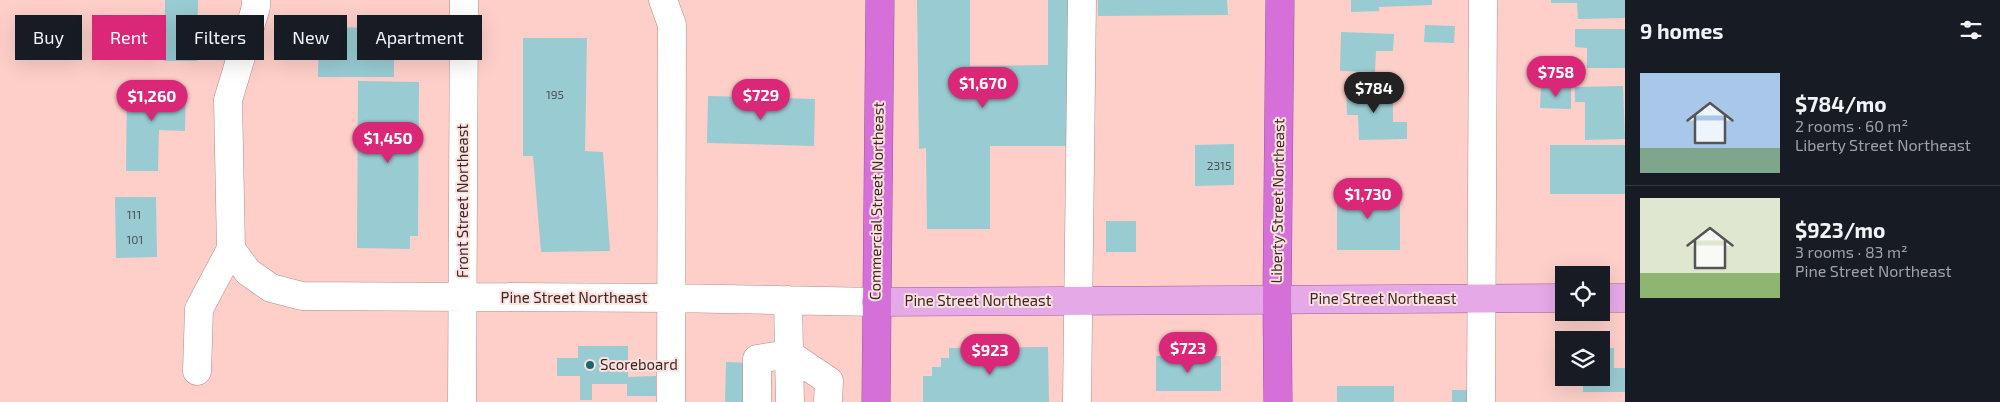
<!DOCTYPE html>
<html lang="en">
<head>
<meta charset="utf-8">
<style>
	:root { --surface:#171b24; --page:#20242c; --text:#f1f3f6; --muted:#9ea1a6; --line:#363941; --accent:#db2777 }
	body { margin:0; font-family:"Exo 2",sans-serif; background:var(--page); color:var(--text); height:100vh; display:flex; flex-direction:column; font-size:19px; white-space:nowrap }
	* { box-sizing:border-box; margin:0 }
	p { font-size:16px; color:var(--muted) }
	.icon { flex:none; width:28px; height:28px; fill:none; stroke:currentColor; stroke-width:2; stroke-linecap:round; stroke-linejoin:round }
	.map { position:relative; flex:1; overflow:hidden }
	.sheet { display:flex; flex-direction:column; background:var(--surface); width:375px }
	.sheet>* { flex:none }
	.banner { position:absolute; left:15px; top:15px; width:475px; height:45px; display:flex; gap:10px }
	.fabs { position:absolute; left:1555px; top:266px; display:grid; gap:10px }
	.fabs a { display:grid; place-items:center; width:55px; height:55px; border-radius:0px; background:var(--surface); box-shadow:0 5px 20px #0002; font-size:25px }
	.price { position:absolute; translate:-50% -42px; padding:0 11px; border-radius:18px; background:var(--accent); color:#fff; font-size:16px; line-height:32px; filter:drop-shadow(0 1px 2px #0008) }
	.price::after { content:''; position:absolute; left:50%; top:30px; width:15px; height:11px; margin-left:-8px; background:inherit; clip-path:polygon(0 0,100% 0,50% 100%) }
	.price.selected { background:#222; color:#fff }
	ul { padding:0; list-style:none }
	li { display:flex; align-items:center; gap:15px; height:125px; padding:0 15px }
	li+li { border-top:1px solid var(--line) }
	li span { display:grid; place-items:center; flex:none; width:140px; height:100px; border-radius:0px; color:#555 }
	li>.icon { margin-inline-start:auto }
	span .icon { width:60px; height:60px; fill:#fffc; stroke-width:1 }
	li b { font-size:21px }
	h2 { display:flex; justify-content:space-between; align-items:center; height:60px; padding:0 15px; font-size:21px }
	.tag { padding:0 18px; border-radius:0px; background:var(--surface); box-shadow:0 5px 20px #0002; font-size:18px; line-height:45px }
	.tag.selected { background:var(--accent); color:#fff }
	main { display:flex; flex:1; min-height:0 }
	.map>svg:first-child { display:block }
	.building { fill:#98cbd2 }
	.lines { fill:none; stroke-linecap:round; stroke-linejoin:round }
	.minor-casing { stroke:#b78b86; stroke-width:29 }
	.major-casing { stroke:#9f579a; stroke-width:29 }
	.highway-casing { stroke:#9f579a; stroke-width:29 }
	.minor { stroke:#fff; stroke-width:28 }
	.major { stroke:#e6a9e8; stroke-width:28 }
	.highway { stroke:#d570d9; stroke-width:28 }
	.poi-dot { fill:#1a676f; stroke:#fee1de; stroke-width:2 }
	.labels { text-anchor:middle; stroke-width:4; stroke-linejoin:round; paint-order:stroke }
	.number-label { font-size:12px; fill:#525151 }
	.street-label { font-size:15px; fill:#3a2826; stroke:#fee1de }
	.poi-label { font-size:15px; fill:#3a2826; stroke:#fee1de; text-anchor:start }
</style>
</head>
<body>
<main>
<div class="map">
<svg width="1625" height="402" viewBox="0 0 1625 402">
	<rect width="100%" height="100%" fill="#fecfc9"/>
	<!-- building -->
	<path class="building" d="M165 0H198L197 61H164Z
		M917 0H970V66L1048 65V0H1071L1072 146H990V229H927L926 148 919 149Z
		M1098 0H1227L1228 15 1098 16Z
		M1351 0H1432V5L1379 7V11L1351 12Z
		M1551 0H1625V18L1578 19 1577 3H1551Z
		M1425 25 1455 26 1454 43 1424 42Z
		M319 27 394 28V77H318Z
		M1575 29H1625V68H1587V48L1575 47Z
		M1341 32 1394 34 1393 51H1376L1375 72 1340 71Z
		M523 38H587L585 151 603 152 610 251 541 252 533 156H523Z
		M358 81 419 82 418 236H410V249L357 248Z
		M127 85 186 86 185 131 159 130 158 171H126Z
		M1623 86 1625 139 1585 140V102H1575V87Z
		M1346 87H1379V93H1393V122H1407V139L1359 140 1358 115H1347Z
		M1541 87 1571 88V109L1540 108Z
		M708 96 815 99 814 146 707 143Z
		M1234 144V185L1195 186V145Z
		M1550 145H1625V194H1550Z
		M1337 189H1400V250H1337Z
		M115 197H156L157 257 116 258Z
		M1106 221H1136V252H1106Z
		M578 346H628V377L656 376V396H627V384H592V400H580V376H557V358H578Z
		M1048 347 1049 402H923V376H932V367H941V358H949V348Z
		M1601 348H1614V368H1625V392H1583V378H1601Z
		M1156 356H1221V391H1156Z
		M726 362 752 363 750 402H725Z
		M1337 386H1394V402H1337Z
		M1452 390H1473L1472 402H1452Z"/>
	<g class="lines">
		<!-- minor casing -->
		<g class="minor-casing">
			<path id="minor" d="M663 0 672 25 671 402
				M231 249 248 272 271 288 302 296 670 298 876 302
				M788 300 789 354 829 381 828 402
				M197 371 199 309 231 249 228 100 256 7V0
				M462 402 464 0
				M757 402V359L789 354 790 402
				M1077 402 1082 0
				M1481 402 1483 0"/>
		</g>
		<!-- major casing -->
		<g class="major-casing">
			<path id="major" d="M1601 298H1625
				M876 302 1564 298"/>
		</g>
		<!-- highway casing -->
		<g class="highway-casing">
			<path id="highway" d="M876 402 880 0
				M1278 402 1277 300 1280 0"/>
		</g>
		<!-- minor -->
		<use href="#minor" class="minor"/>
		<!-- major -->
		<use href="#major" class="major"/>
		<!-- highway -->
		<use href="#highway" class="highway"/>
	</g>
	<!-- markers -->
	<circle class="poi-dot" cx="590" cy="365" r="5"/>
	<g class="labels">
		<!-- number labels -->
		<g class="number-label">
			<text x="555" y="99">195</text>
			<text x="1219" y="170">2315</text>
			<text x="134" y="219">111</text>
			<text x="135" y="244">101</text>
		</g>
		<!-- street labels -->
		<g class="street-label">
			<text transform="translate(463 201) rotate(-90)" y="5">Front Street Northeast</text>
			<text transform="translate(877 201) rotate(-89)" y="5">Commercial Street Northeast</text>
			<text transform="translate(1278 201) rotate(-89)" y="5">Liberty Street Northeast</text>
			<text x="574" y="303">Pine Street Northeast</text>
			<text x="1383" y="304">Pine Street Northeast</text>
			<text x="978" y="306">Pine Street Northeast</text>
		</g>
		<!-- poi labels -->
		<g class="poi-label">
			<text x="600" y="370">Scoreboard</text>
		</g>
	</g>
</svg>
<div class="fabs">
<a><svg class="icon" aria-label="locate" viewBox="0 0 24 24"><circle cx="12" cy="12" r="6"/><path d="M12 2v4M12 18v4M2 12h4M18 12h4"/></svg></a>
<a><svg class="icon" aria-label="layers" viewBox="0 0 24 24"><path d="M12 4l9 5-9 5-9-5zM3 14l9 5 9-5"/></svg></a>
</div>
<b class="price" style="left:1556px;top:98px">$758</b>
<b class="price" style="left:983px;top:109px">$1,670</b>
<b class="price selected" style="left:1374px;top:114px">$784</b>
<b class="price" style="left:761px;top:121px">$729</b>
<b class="price" style="left:152px;top:122px">$1,260</b>
<b class="price" style="left:388px;top:164px">$1,450</b>
<b class="price" style="left:1368px;top:220px">$1,730</b>
<b class="price" style="left:1188px;top:374px">$723</b>
<b class="price" style="left:990px;top:376px">$923</b>
<div class="banner">
<a class="tag">Buy</a>
<a class="tag selected">Rent</a>
<a class="tag">Filters</a>
<a class="tag">New</a>
<a class="tag">Apartment</a>
</div>
</div>
<section class="sheet">
<h2>9 homes<svg class="icon" aria-label="filters" viewBox="0 0 24 24"><path d="M4 7h16M4 17h16"/><circle cx="9" cy="7" r="2"/><circle cx="15" cy="17" r="2"/></svg></h2>
<ul>
<li><span style="background:linear-gradient(#a9c7e8 75%,#7fa58c 0)"><svg class="icon" aria-label="home" viewBox="0 0 24 24"><path d="M3 11l9-7 9 7M6 9v11h12V9"/></svg></span><div><b>$784/mo</b><p>2 rooms · 60 m²</p><p>Liberty Street Northeast</p></div></li>
<li><span style="background:linear-gradient(#dfe7d0 75%,#8fb573 0)"><svg class="icon" aria-label="home" viewBox="0 0 24 24"><path d="M3 11l9-7 9 7M6 9v11h12V9"/></svg></span><div><b>$923/mo</b><p>3 rooms · 83 m²</p><p>Pine Street Northeast</p></div></li>
</ul>
</section>
</main>
</body>
</html>
